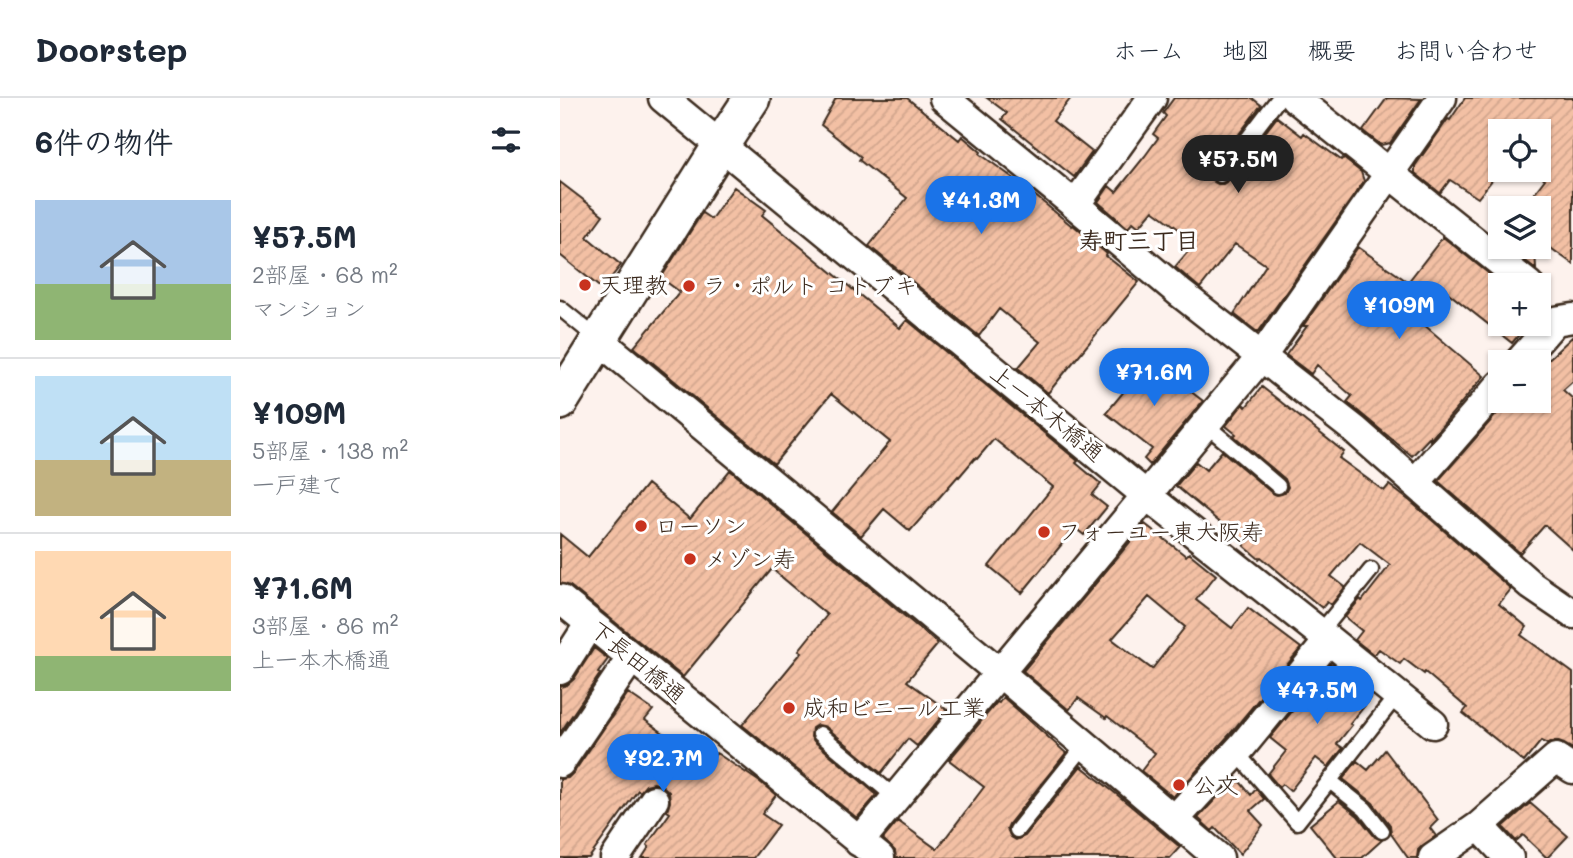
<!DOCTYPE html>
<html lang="ja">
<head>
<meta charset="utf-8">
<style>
	:root { --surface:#fff; --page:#f2f2f3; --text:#1f2937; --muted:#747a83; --line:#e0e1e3; --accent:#1a73e8 }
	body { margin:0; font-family:Mali,"Klee One",sans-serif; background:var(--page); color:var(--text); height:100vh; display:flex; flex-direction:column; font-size:26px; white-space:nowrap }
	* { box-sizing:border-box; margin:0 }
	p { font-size:23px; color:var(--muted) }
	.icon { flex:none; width:38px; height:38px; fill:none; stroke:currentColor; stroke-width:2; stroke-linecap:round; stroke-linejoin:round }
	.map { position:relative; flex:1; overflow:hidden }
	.sheet { display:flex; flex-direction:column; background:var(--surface); width:560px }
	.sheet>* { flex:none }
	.buttons { position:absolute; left:928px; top:21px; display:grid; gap:14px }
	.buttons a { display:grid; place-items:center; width:63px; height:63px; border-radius:0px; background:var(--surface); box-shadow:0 2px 5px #0004; font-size:35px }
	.price { position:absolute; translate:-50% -60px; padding:0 16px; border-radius:24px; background:var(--accent); color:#fff; font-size:23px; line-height:46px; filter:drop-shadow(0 2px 4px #0008) }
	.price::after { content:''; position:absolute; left:50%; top:42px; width:21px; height:16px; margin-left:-10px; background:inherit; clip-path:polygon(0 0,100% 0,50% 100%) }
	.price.selected { background:#222; color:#fff }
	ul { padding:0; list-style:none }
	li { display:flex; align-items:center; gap:21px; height:175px; padding:0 35px }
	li+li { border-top:2px solid var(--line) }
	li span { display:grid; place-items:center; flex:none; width:196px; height:140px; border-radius:0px; color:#555 }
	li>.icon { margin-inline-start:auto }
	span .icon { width:84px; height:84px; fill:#fffc; stroke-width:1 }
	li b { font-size:30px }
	h2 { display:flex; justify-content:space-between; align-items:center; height:84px; padding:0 35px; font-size:30px }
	header { display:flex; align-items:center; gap:42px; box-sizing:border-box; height:98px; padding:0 35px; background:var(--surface); border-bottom:2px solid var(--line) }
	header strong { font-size:33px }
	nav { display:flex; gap:38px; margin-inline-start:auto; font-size:24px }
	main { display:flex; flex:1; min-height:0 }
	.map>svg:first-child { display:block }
	.building { fill:url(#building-hatch); stroke:#3b2a1e; stroke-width:2; fill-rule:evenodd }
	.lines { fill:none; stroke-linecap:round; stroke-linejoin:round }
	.service-casing { stroke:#3b2a1e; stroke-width:19 }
	.minor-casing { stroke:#3b2a1e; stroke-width:33 }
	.tertiary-casing { stroke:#3b2a1e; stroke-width:40 }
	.service { stroke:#fff; stroke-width:14 }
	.minor { stroke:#fff; stroke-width:28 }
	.tertiary { stroke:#fff; stroke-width:35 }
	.poi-dot { fill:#c8321e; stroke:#fff; stroke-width:2.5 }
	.labels { text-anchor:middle; stroke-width:6; stroke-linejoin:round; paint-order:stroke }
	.poi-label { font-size:23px; fill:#3b2a1e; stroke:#fff; text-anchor:start }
	.street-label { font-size:23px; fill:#3b2a1e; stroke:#fff }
	.neighbourhood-label { font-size:24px; font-weight:bold; fill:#3b2a1e; stroke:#fff }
</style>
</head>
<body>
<header>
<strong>Doorstep</strong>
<nav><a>ホーム</a><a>地図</a><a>概要</a><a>お問い合わせ</a></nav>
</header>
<main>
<section class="sheet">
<h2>6件の物件<svg class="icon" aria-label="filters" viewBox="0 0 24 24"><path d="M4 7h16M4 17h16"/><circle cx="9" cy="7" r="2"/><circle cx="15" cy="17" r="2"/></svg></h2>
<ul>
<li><span style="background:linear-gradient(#a9c7e8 60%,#8fb573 0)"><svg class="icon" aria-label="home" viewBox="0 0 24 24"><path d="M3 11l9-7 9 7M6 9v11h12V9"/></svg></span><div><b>¥57.5M</b><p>2部屋 · 68 m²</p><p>マンション</p></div></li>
<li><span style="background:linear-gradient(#bfe0f5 60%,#c2b280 0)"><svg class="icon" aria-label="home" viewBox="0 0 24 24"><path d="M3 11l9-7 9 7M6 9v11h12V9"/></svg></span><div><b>¥109M</b><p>5部屋 · 138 m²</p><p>一戸建て</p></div></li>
<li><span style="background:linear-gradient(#ffd9b3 75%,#8fb573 0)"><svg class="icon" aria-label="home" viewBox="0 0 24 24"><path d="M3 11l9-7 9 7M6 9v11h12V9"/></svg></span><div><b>¥71.6M</b><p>3部屋 · 86 m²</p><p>上一本木橋通</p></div></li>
</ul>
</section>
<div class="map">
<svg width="1013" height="760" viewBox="0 0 1013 760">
	<defs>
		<pattern id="building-hatch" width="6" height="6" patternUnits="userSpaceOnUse" patternTransform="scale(1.75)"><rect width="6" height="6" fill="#f3c0a4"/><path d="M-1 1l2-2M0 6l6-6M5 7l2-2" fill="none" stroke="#d1a58d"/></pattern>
	</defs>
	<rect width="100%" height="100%" fill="#fdf2ed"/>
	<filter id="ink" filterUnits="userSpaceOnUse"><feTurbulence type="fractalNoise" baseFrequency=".0143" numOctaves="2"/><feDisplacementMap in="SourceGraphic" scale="14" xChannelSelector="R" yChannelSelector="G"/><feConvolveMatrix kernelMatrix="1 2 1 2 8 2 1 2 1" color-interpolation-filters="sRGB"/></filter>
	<g filter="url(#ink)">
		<!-- building -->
		<path class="building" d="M276 0H347L399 42 402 38 421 54 420 56 456 82 512 128 513 127 547 156 546 158 579 184 488 295 458 270 480 244 439 211 419 238 309 148 347 100 299 62 301 59 261 27Z
			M427 0H511L493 23 532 54 514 79 442 21 447 15Z
			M614 0H692L701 7 652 72 651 80 654 84 658 86H663L668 83 717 19 742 38 744 35 781 62 783 60 801 74 804 83 699 233H696L674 216 706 167 675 146 640 190 615 169 636 144 635 143 593 112 579 129 573 124 568 130 538 104 549 88 556 94 585 58 598 40 593 36 606 18 603 15Z
			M827 0 861 1 830 45 821 47 803 33Z
			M905 0H1013V166L978 141V110H963L985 81 972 72H978V33H940V72L918 100 890 82 880 95 855 75V68L888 21 890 22Z
			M0 84 43 117 27 139 61 167 42 191 0 157Z
			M174 89 206 112 202 117 340 230 347 222 518 363 516 365 541 386 532 397 547 409 524 437 515 430 462 495 429 468 493 389 434 341 417 361 415 360 399 379 398 378 350 433 324 411 301 438 272 414 330 344 271 296 214 366 74 249 120 194 101 180 142 115 151 121Z
			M883 139 943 187H940V226H968L952 245 882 190 856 220 924 278 870 342V339L852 358 787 304 792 298 757 267 751 276 726 257 747 228H743L798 149 848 184Z
			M948 149H975L976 171Z
			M1013 238V283L1003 292 1013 301V452L985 427 960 455 878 383 948 303H978V271Z
			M590 262 643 303 590 367 584 361 592 351 546 315Z
			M702 289 784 354 779 360 824 393 829 387 850 403 951 491 939 506 967 529 961 537 1013 575V651L1004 646 996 643 987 646 981 643 964 664 903 615 907 610 865 574 864 576 844 561 840 566 819 551 814 557 795 542 802 533 785 519 800 501 802 503 830 467 800 444 771 478 785 489 771 507 767 504 762 510 701 459 699 461 684 448 685 447 663 427 616 388 636 364 646 372 662 353 712 395 717 397 725 395 728 389 725 381 674 338 676 336 666 328 683 306 686 309Z
			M170 372 378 546 347 583 387 612 357 648 348 641 321 675 266 629 257 627 252 630 251 639 254 643 317 697 297 720 182 627 242 554 239 552 267 517 212 471 123 579 10 488 0 485V436L28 459 87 386 130 421Z
			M585 426 626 458 629 455 656 477 636 502 672 530 688 510 741 550 670 636 613 699 581 673 595 655 547 618 546 620 518 600 509 612 463 573ZM589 499 625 529 592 571 552 541Z
			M34 550 48 561 38 575 40 576 0 635V589L7 587 14 581Z
			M771 566 794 583 792 585 811 600 790 626 792 627 777 646 783 650 768 669 756 660 730 693 722 686 719 689 708 676 726 653 710 640Z
			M68 595 93 612 85 622 126 651 132 642 154 658 156 655 158 656 200 684 216 697 202 716 218 727 193 760H82L89 749 87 747 110 715 107 713 110 704 109 694 103 688 94 685 86 687 80 694 78 692 29 760H0V681L8 680 14 674Z
			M443 599 506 655 449 726 447 731 451 739 456 742 465 738 521 668 560 699 620 749 610 760H336L335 753 323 741 338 723 377 751 424 689 389 662 437 604 439 605Z
			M825 652 878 722 870 730 876 738 863 747 858 752 857 760H848L831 736 830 727 813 705 783 681 797 663 808 672Z
			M676 679 691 697 696 691 704 701 690 713 703 727 680 756 655 730 652 733 638 720Z
			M779 703 798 718 815 739 822 742 802 760H777L750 727Z
			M970 705 1008 738 987 760 963 737 956 743 943 729Z"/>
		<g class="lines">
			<!-- service casing -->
			<g class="service-casing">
				<path id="service" d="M660 77 719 0
					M0 210 38 241
					M645 326 718 388
					M760 535 811 472
					M260 636 336 700
					M676 654 737 724 837 597
					M770 683 805 711 822 733
					M457 732 525 647"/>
			</g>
			<!-- minor casing -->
			<g class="minor-casing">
				<path id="minor" d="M103 0 586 397 769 542 873 626
					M384 0 515 107 620 195 795 332 972 488 1013 516
					M735 0 969 187
					M515 107 592 0
					M39 242 440 575 659 760
					M959 264 995 223 1013 220
					M855 385 940 287
					M0 501 320 760
					M0 572 30 525
					M0 665 72 559
					M614 722 683 647 769 542
					M919 728 949 760
					M299 744 702 258 882 0
					M55 760 94 702
					M873 760 919 728 996 660 1013 671"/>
			</g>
			<!-- tertiary casing -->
			<g class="tertiary-casing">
				<path id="tertiary" d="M0 304 161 47 192 0"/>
			</g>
			<!-- service -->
			<use href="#service" class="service"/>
			<!-- minor -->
			<use href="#minor" class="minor"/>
			<!-- tertiary -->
			<use href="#tertiary" class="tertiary"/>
		</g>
	</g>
	<!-- markers -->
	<g class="poi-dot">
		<circle cx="25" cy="187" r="7"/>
		<circle cx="129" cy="188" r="7"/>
		<circle cx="81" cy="428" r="7"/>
		<circle cx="484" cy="434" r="7"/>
		<circle cx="130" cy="461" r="7"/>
		<circle cx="229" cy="610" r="7"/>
		<circle cx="619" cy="687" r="7"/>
	</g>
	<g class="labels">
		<!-- poi labels -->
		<g class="poi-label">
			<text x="39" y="195">天理教</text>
			<text x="143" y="196">ラ・ポルト コトブキ</text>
			<text x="95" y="436">ローソン</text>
			<text x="498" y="442">フォーユー東大阪寿</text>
			<text x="144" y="469">メゾン寿</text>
			<text x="243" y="618">成和ビニール工業</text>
			<text x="633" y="695">公文</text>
		</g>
		<!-- street labels -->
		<g class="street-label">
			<text transform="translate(487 315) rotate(39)" y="8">上一本木橋通</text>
			<text transform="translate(78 564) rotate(39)" y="8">下長田橋通</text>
		</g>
		<!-- neighbourhood labels -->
		<g class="neighbourhood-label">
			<text x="579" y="151">寿町三丁目</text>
		</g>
	</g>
</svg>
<div class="buttons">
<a><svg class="icon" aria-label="locate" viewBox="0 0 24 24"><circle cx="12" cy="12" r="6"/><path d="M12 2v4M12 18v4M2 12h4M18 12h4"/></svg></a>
<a><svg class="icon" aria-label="layers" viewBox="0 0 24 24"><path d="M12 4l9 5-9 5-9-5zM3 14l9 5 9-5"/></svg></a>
<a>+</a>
<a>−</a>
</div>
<b class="price selected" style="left:678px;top:97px">¥57.5M</b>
<b class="price" style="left:421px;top:138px">¥41.3M</b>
<b class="price" style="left:839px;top:243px">¥109M</b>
<b class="price" style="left:594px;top:310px">¥71.6M</b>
<b class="price" style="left:757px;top:628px">¥47.5M</b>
<b class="price" style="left:103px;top:696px">¥92.7M</b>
</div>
</main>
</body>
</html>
